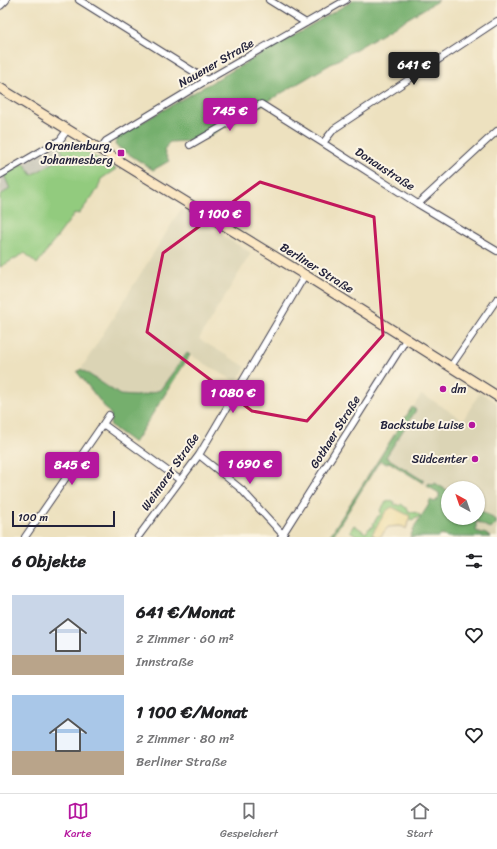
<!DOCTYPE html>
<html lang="de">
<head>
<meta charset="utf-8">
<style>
	:root { --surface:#fff; --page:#f6f6f6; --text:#202124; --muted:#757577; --line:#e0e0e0; --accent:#b5179e }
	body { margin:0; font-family:Sriracha,sans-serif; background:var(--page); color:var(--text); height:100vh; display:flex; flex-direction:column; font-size:15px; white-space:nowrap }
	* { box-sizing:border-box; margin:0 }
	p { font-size:13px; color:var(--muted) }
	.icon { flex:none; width:22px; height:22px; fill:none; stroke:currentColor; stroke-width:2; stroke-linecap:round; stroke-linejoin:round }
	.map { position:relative; height:537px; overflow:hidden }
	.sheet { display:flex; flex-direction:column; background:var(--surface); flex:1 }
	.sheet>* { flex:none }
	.needle { width:26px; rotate:320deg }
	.controls { position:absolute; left:441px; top:481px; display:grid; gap:8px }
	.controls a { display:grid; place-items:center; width:44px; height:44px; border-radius:50%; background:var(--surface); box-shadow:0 1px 3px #0004; font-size:20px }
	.scale { position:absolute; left:12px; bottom:10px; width:103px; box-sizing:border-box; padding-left:4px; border:2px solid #22223b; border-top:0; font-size:11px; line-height:14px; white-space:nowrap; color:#22223b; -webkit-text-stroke:3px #fcf5e5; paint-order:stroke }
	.price { position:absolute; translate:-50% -34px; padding:0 9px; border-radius:4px; background:var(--accent); color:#fff; font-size:13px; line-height:26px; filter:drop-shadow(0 1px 2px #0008) }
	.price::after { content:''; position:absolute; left:50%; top:24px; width:12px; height:9px; margin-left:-6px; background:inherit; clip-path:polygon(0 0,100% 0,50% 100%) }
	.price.current { background:#222; color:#fff }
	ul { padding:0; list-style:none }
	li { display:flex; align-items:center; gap:12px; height:100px; padding:0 12px }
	li span { display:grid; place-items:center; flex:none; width:112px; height:80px; border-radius:0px; color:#555 }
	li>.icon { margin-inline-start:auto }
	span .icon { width:48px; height:48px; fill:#fffc; stroke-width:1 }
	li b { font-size:17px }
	h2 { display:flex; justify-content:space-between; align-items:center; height:48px; padding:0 12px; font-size:17px }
	.dock { display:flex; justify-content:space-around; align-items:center; height:56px; border-top:1px solid var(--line); background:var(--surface); font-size:11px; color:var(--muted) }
	.dock a { display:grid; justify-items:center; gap:2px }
	.dock .current { color:var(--accent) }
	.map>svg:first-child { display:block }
	.built { fill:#dbd4b5; fill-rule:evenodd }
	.industrial { fill:#c6c5b8 }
	.green { fill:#92cb7e; stroke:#5a765c }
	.forest { fill:#75af6d; stroke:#4c6854 }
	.sand { fill:#eeda9e; stroke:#887e6c }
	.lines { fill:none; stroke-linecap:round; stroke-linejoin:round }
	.minor-casing { stroke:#403f4f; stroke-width:8 }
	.tertiary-casing { stroke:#403f4f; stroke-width:10 }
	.secondary-casing { stroke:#403f4f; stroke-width:11 }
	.minor { stroke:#fff; stroke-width:6 }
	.tertiary { stroke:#fff; stroke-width:8 }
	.secondary { stroke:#fbe7c3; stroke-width:9 }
	.marked { fill:none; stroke:#c2185b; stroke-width:3; stroke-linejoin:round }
	.poi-dot { fill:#b5179e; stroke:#fcf5e5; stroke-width:1.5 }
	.labels { text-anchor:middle; stroke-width:4; stroke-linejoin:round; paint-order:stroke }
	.street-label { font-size:12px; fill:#22223b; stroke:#fcf5e5 }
	.poi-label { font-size:12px; fill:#22223b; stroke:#fcf5e5; text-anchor:end }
</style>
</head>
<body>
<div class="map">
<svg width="497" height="537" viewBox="0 0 497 537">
	<rect width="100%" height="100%" fill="#fcf5e5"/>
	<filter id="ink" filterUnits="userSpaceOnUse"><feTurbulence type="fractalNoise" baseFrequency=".025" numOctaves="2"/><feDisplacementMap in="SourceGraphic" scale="8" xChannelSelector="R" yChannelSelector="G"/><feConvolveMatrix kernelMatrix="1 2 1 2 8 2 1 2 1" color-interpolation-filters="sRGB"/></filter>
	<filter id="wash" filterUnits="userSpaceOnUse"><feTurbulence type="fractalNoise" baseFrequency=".012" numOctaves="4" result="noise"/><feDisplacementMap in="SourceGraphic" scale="16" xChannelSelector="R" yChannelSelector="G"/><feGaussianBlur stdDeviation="0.9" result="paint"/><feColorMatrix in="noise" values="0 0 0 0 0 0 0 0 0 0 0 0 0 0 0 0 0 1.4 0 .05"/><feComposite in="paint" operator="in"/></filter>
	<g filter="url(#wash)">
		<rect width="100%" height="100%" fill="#ede1bf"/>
		<!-- built -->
		<path class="built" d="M181 209 251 253 199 339 246 367 236 382 187 353 160 390 144 395 135 396 120 395 81 369Z
			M480 392 497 403V537H416L446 490 435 484 432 489 380 456 421 395 432 400 463 420ZM448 488H478V518H448Z"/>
		<!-- industrial -->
		<path class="industrial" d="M58 144 65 156 31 175H4L10 189 0 195V177Z"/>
		<!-- green -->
		<path class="green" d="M65 140 74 146 78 147 116 169 101 179 98 189 79 214 75 213 37 264 25 253 0 267V195L10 189 4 175 24 163 32 175 65 156 58 144Z
			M388 500 390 501 391 500 395 502 394 504 397 505 398 504 400 506 401 504 409 510 408 511 411 512 412 511 414 513 415 512 420 515V517L411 520H409V516L372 534 376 537H359L350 531 354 525 366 533 369 528 370 529 371 527H373L374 525 373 524 378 516H379L381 514 380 513 381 511 380 510 386 502H387Z"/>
		<!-- forest -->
		<path class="forest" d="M354 0H439L204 139 197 138 188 141 170 142 167 145 164 151 169 161 153 170 115 145 116 139 125 132C201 88 278 45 354 0Z
			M187 353 190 355 134 443 111 426 110 422 111 415 77 372 81 369 120 395 135 396 144 395 160 390Z
			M412 407 416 410 386 457 424 481 423 483 389 462 387 464 380 461 376 467 332 537H329Z
			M429 483 433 485 435 483 448 491V518H478V509L496 520V524L491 529 476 521V531L486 534 491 537H448L442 535 438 537H410L416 524 428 506 430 500 435 502 439 497V493L427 486Z"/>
		<!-- sand -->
		<path class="sand" d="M392 507 410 516 406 529C402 524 394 527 388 527L380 537H376L372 534 386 511Z"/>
	</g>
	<g filter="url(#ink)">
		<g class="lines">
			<!-- minor casing -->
			<g class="minor-casing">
				<path id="minor" d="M79 0 207 80
					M269 0 306 23
					M323 143 334 129 497 21
					M190 145 261 104 323 143 418 204 497 251
					M100 149 106 141 207 80 346 0
					M0 175 60 140 68 129
					M418 204 497 131
					M451 366 497 299
					M109 415 103 424 180 480
					M199 455 241 489 285 537
					M25 537 103 424
					M138 537 199 455 305 275
					M281 537 407 338"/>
			</g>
			<!-- tertiary casing -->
			<g class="tertiary-casing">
				<path id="tertiary" d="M0 5 5 0"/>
			</g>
			<!-- secondary casing -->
			<g class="secondary-casing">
				<path id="secondary" d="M0 88 305 275 497 396"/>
			</g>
			<!-- minor -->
			<use href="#minor" class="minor"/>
			<!-- tertiary -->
			<use href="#tertiary" class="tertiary"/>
			<!-- secondary -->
			<use href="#secondary" class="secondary"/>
		</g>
	</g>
	<!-- marked area -->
	<path class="marked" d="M260 182 374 217 383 335 307 421 252 411 147 332 163 253Z"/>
	<!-- markers -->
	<g class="poi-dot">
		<rect x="117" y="149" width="8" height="8" rx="2"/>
		<circle cx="443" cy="389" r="4"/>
		<circle cx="472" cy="425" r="4"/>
		<circle cx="475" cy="459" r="4"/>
	</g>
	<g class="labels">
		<!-- street labels -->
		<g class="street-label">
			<text transform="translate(216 63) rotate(-30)" y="4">Nauener Straße</text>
			<text transform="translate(385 169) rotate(33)" y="4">Donaustraße</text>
			<text transform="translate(317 268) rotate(32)" y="4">Berliner Straße</text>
			<text transform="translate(335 432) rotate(-58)" y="4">Gothaer Straße</text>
			<text transform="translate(170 472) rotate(-55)" y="4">Weimarer Straße</text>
		</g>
		<!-- poi labels -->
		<g class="poi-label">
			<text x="113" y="150">Oranienburg,<tspan x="113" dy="14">Johannesberg</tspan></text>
			<text x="451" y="393" text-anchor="start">dm</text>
			<text x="464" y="429">Backstube Luise</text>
			<text x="467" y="463">Südcenter</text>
		</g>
	</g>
</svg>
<div class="controls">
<a><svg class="needle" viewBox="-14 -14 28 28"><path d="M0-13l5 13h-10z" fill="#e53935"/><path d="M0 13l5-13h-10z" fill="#757577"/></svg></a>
</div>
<div class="scale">100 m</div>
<b class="price current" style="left:414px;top:86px">641 €</b>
<b class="price" style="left:230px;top:132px">745 €</b>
<b class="price" style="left:220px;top:235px">1 100 €</b>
<b class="price" style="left:233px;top:414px">1 080 €</b>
<b class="price" style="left:250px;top:485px">1 690 €</b>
<b class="price" style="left:72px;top:486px">845 €</b>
</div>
<section class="sheet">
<h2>6 Objekte<svg class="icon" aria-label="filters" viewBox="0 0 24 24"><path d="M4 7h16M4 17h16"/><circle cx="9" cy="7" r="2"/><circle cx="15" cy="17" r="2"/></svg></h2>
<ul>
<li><span style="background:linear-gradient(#c9d6e8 75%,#b9a48a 0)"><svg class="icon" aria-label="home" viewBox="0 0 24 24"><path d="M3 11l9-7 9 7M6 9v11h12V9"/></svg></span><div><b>641 €/Monat</b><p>2 Zimmer · 60 m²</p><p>Innstraße</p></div><svg class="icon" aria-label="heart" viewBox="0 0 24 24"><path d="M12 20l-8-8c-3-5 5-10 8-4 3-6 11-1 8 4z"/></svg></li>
<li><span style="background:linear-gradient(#a9c7e8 70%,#b9a48a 0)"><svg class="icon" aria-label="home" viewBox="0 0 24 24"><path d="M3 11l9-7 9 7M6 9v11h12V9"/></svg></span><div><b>1 100 €/Monat</b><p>2 Zimmer · 80 m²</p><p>Berliner Straße</p></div><svg class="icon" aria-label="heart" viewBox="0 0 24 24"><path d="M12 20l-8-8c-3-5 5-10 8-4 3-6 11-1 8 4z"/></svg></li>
</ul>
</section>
<nav class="dock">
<a class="current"><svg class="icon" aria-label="map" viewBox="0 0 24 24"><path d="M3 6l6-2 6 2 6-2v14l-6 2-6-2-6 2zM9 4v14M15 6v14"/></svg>Karte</a>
<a><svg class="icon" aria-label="saved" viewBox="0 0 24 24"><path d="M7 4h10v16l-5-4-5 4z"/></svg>Gespeichert</a>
<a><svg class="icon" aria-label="home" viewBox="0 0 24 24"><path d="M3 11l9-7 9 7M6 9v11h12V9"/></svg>Start</a>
</nav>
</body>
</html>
